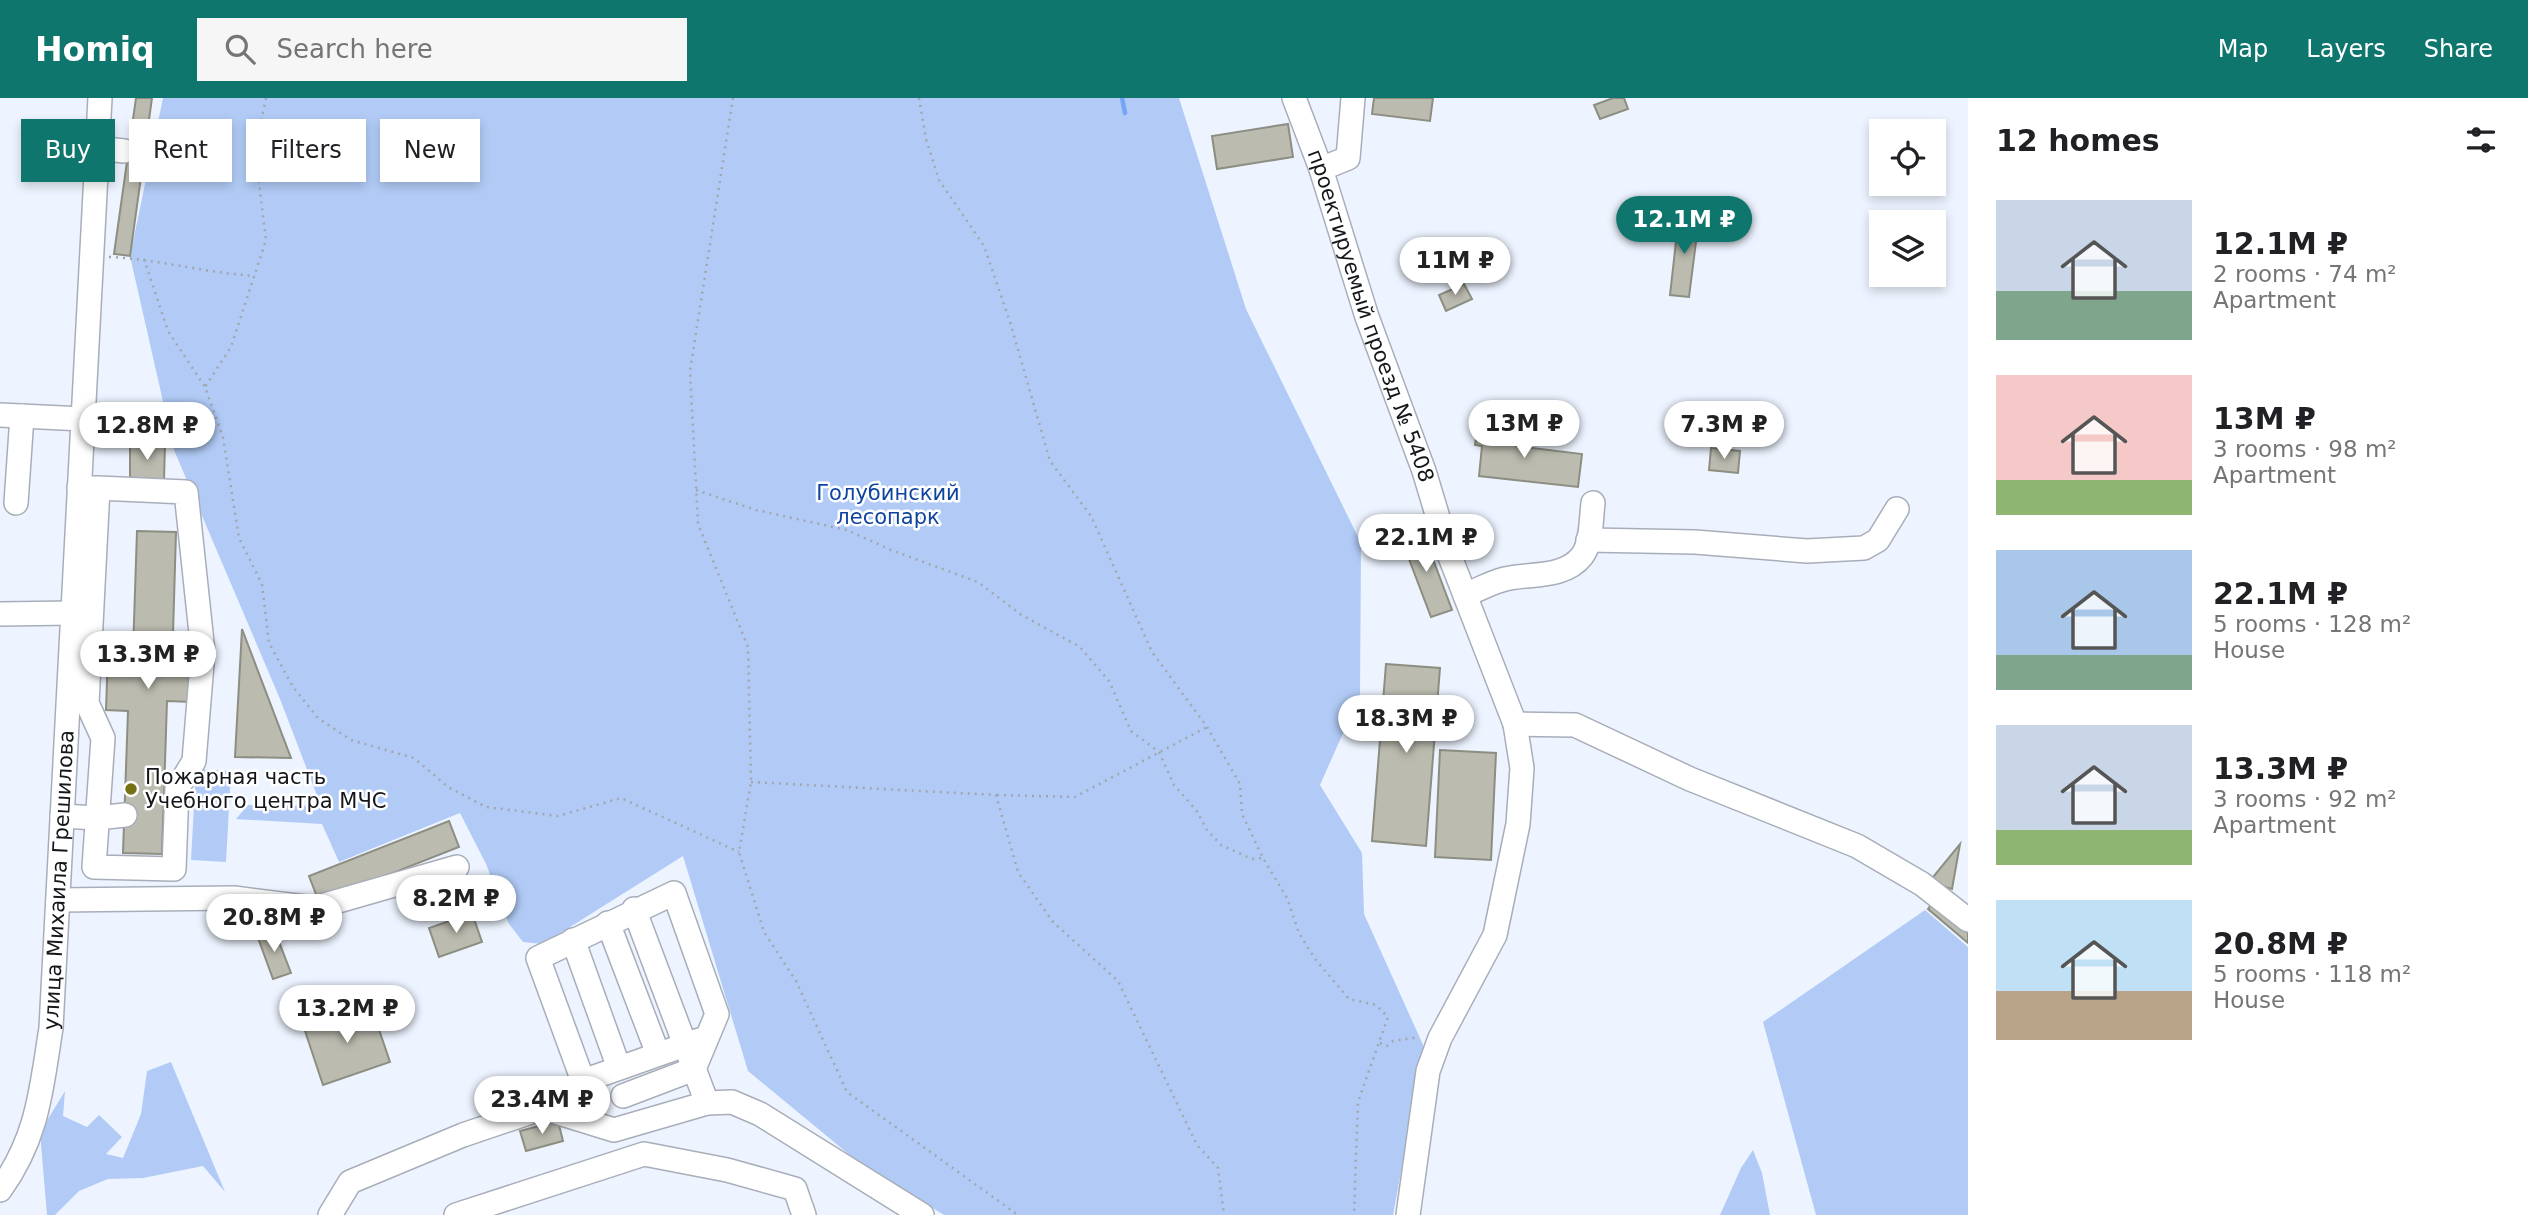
<!DOCTYPE html>
<html lang="en">
<head>
<meta charset="utf-8">
<style>
	:root { --surface:#fff; --page:#f6f6f6; --text:#202124; --muted:#757577; --accent:#0f766e }
	body { margin:0; font-family:"DejaVu Sans",sans-serif; background:var(--page); color:var(--text); height:100vh; display:flex; flex-direction:column; font-size:26px; white-space:nowrap }
	* { box-sizing:border-box; margin:0 }
	p { font-size:23px; color:var(--muted) }
	.icon { flex:none; width:38px; height:38px; fill:none; stroke:currentColor; stroke-width:2; stroke-linecap:round; stroke-linejoin:round }
	.map { position:relative; flex:1; overflow:hidden }
	.panel { display:flex; flex-direction:column; background:var(--surface); width:560px }
	.panel>* { flex:none }
	.banner { position:absolute; left:21px; top:21px; width:665px; height:63px; display:flex; gap:14px }
	.fabs { position:absolute; left:1869px; top:21px; display:grid; gap:14px }
	.fabs a { display:grid; place-items:center; width:77px; height:77px; border-radius:0px; background:var(--surface); box-shadow:0 4px 10px #0003; font-size:35px }
	.price { position:absolute; translate:-50% -60px; padding:0 16px; border-radius:24px; background:#fff; color:#222; font-size:23px; line-height:46px; filter:drop-shadow(0 2px 4px #0008) }
	.price::after { content:''; position:absolute; left:50%; top:42px; width:21px; height:16px; margin-left:-10px; background:inherit; clip-path:polygon(0 0,100% 0,50% 100%) }
	.price.current { background:var(--accent); color:#fff }
	ul { padding:0; list-style:none }
	li { display:flex; align-items:center; gap:21px; height:175px; padding:0 28px }
	li span { display:grid; place-items:center; flex:none; width:196px; height:140px; border-radius:0px; color:#555 }
	li>.icon { margin-inline-start:auto }
	span .icon { width:84px; height:84px; fill:#fffc; stroke-width:1 }
	li b { font-size:30px }
	h2 { display:flex; justify-content:space-between; align-items:center; height:84px; padding:0 28px; font-size:30px }
	.chip { padding:0 24px; border-radius:0px; background:var(--surface); box-shadow:0 4px 10px #0003; font-size:24px; line-height:63px }
	.chip.current { background:var(--accent); color:#fff }
	header { display:flex; align-items:center; gap:42px; box-sizing:border-box; height:98px; padding:0 35px; background:var(--accent); color:#fff }
	header strong { font-size:33px }
	nav { display:flex; gap:38px; margin-inline-start:auto; font-size:24px }
	.search { width:490px; height:63px; background:var(--page); display:flex; align-items:center; gap:18px; box-sizing:border-box; padding:0 24px; border-radius:0px; color:var(--muted); font-size:26px }
	main { display:flex; flex:1; min-height:0 }
	.map>svg:first-child { display:block }
	.green { fill:#b1cbf6 }
	.lines { fill:none; stroke-linecap:round; stroke-linejoin:round }
	.stream { stroke:#76a5f5; stroke-width:4.5 }
	.building { fill:#bbbbaf; stroke:#8d8e82; stroke-width:2 }
	.minor-casing { stroke:#a8aeb9; stroke-width:26 }
	.path { stroke:#a1a6af; stroke-width:2.5; stroke-dasharray:2 5; stroke-linecap:butt }
	.minor { stroke:#fff; stroke-width:23 }
	.poi-dot { fill:#747215; stroke:#fff; stroke-width:2.5 }
	.labels { text-anchor:middle; stroke-width:5; stroke-linejoin:round; paint-order:stroke }
	.street-label { font-size:21px; fill:#14161a; stroke:#fff }
	.park-label { font-size:21px; fill:#0e439f; stroke:#fff }
	.poi-label { font-size:21px; fill:#14161a; stroke:#fff; text-anchor:start }
</style>
</head>
<body>
<header>
<strong>Homiq</strong>
<div class="search"><svg class="icon" aria-label="search" viewBox="0 0 24 24"><circle cx="10" cy="10" r="6"/><path d="M15 15l6 6"/></svg>Search here</div>
<nav><a>Map</a><a>Layers</a><a>Share</a></nav>
</header>
<main>
<div class="map">
<svg width="1968" height="1117" viewBox="0 0 1968 1117">
	<rect width="100%" height="100%" fill="#edf4ff"/>
	<!-- green -->
	<path class="green" d="M163 0H1179L1246 211 1361 445 1360 597 1320 687 1362 755 1364 816 1424 949 1393 1117H944L857 1063 748 973 683 758 543 846 523 844 509 826 486 766 460 715 339 764 322 726 236 721 248 707 321 708 280 601 174 352 130 158Z
		M196 671 231 673 226 764 191 762Z
		M1925 812 1968 849V1117H1816L1763 924Z
		M171 964 225 1094 203 1068 143 1080 108 1081 79 1093 55 1117H47L40 1034 65 993 63 1018 87 1029 99 1017 122 1039 106 1056 123 1060 141 1016 147 973Z
		M1753 1052 1762 1075 1770 1117H1720L1741 1070Z"/>
	<g class="lines">
		<!-- stream -->
		<path class="stream" d="M1122 0 1125 15"/>
	</g>
	<!-- building -->
	<path class="building" d="M136 0H152L130 158 114 156Z
		M1374 0H1433L1430 23 1372 16Z
		M1613 0H1624L1628 11 1600 21 1594 7Z
		M1288 26 1293 59 1217 71 1212 38Z
		M1679 117 1699 120 1689 199 1670 197Z
		M1464 186 1472 201 1446 213 1439 197Z
		M1478 327 1518 332 1516 348 1582 356 1578 389 1479 378 1482 348 1475 347Z
		M130 347H165L164 382 130 381Z
		M1711 350 1740 353 1738 375 1709 372Z
		M1422 432 1452 512 1431 519 1401 440Z
		M137 433 176 434 172 570 193 571 192 604 167 603 162 756 123 755 128 613 106 612 108 553 133 554Z
		M242 531 291 660 235 659Z
		M1386 566 1440 570 1426 748 1372 743Z
		M1440 652 1496 655 1491 762 1435 759Z
		M449 723 459 749 319 804 309 778Z
		M1960 746 1952 791 1929 784Z
		M1936 800 1968 827V845L1928 811Z
		M472 815 482 844 439 859 429 830Z
		M274 831 291 875 273 881 257 837Z
		M371 908 390 964 323 987 304 930Z
		M558 1023 563 1043 526 1053 520 1033Z"/>
	<g class="lines">
		<!-- minor casing -->
		<g class="minor-casing">
			<g id="minor">
				<path id="s1" d="M1294 0 1321 71 1367 219 1424 373 1449 456 1515 626 1522 670 1518 726 1495 837 1440 940 1428 973 1408 1117"/>
				<path d="M98 50 124 53"/>
				<path d="M1321 71 1348 60 1353 0"/>
				<path d="M0 317 83 321"/>
				<path d="M79 390H98L186 394 203 554 194 663 177 691 174 771 94 769 103 640 87 605 98 390"/>
				<path d="M16 405 22 318"/>
				<path d="M1588 442 1695 444 1807 453 1864 450 1878 442 1897 411"/>
				<path d="M1465 497C1478 492 1492 484 1505 481 1530 475 1564 481 1582 458 1592 445 1591 420 1593 405"/>
				<path d="M0 516 73 515"/>
				<path d="M1515 626 1575 627 1690 681 1857 748 1922 786 1968 822"/>
				<path d="M62 718 97 720 125 717"/>
				<path d="M58 802 234 800 314 810 457 769"/>
				<path d="M634 811 707 1005"/>
				<path d="M608 825 658 956"/>
				<path d="M573 842 619 970"/>
				<path d="M583 983 538 860 674 795 717 916 694 971 623 998"/>
				<path d="M543 1010 583 983 699 942"/>
				<path id="s2" d="M0 1092C38 1039 41 993 51 930L100 0"/>
				<path d="M330 1117 350 1084 463 1037 543 1010 614 1032 707 1005 732 1004 760 1016 922 1117"/>
				<path d="M456 1117 644 1056 727 1072 795 1091 804 1117"/>
			</g>
		</g>
		<!-- path -->
		<path class="path" d="M266 0 255 52 266 142 231 249 205 289 223 339 239 440 262 486 269 545 293 589 318 620 351 642 414 660 448 689 486 709 558 718 621 700 739 754
			M733 0 690 273 698 426 748 549 751 684 739 754 764 834 796 883 847 994 1018 1117
			M919 0 926 41 939 82 984 148 1010 224 1050 363 1091 418 1152 554 1207 629 1240 686 1242 716 1263 760 1287 800 1299 835 1315 861 1349 901 1376 907 1388 919 1358 1004 1354 1117
			M109 159C158 161 205 175 255 178
			M144 161 168 233 205 289
			M696 392 756 412 847 432 891 452 978 484 1020 516 1080 549 1109 583 1131 633 1159 654 1174 687 1196 712 1207 732 1221 747 1252 761 1263 760
			M751 684 996 697 1018 774 1053 824 1118 883 1197 1047 1218 1070 1224 1117
			M997 697 1075 699 1207 629
			M1380 945 1387 948 1393 943 1419 939"/>
		<!-- minor -->
		<use href="#minor" class="minor"/>
	</g>
	<!-- markers -->
	<circle class="poi-dot" cx="131" cy="691" r="7"/>
	<g class="labels">
		<!-- street labels -->
		<g class="street-label">
			<text dy="7" stroke="none"><textPath href="#s1" startOffset="231">проектируемый проезд № 5408</textPath></text>
			<text dy="7" stroke="none"><textPath href="#s2" startOffset="320">улица Михаила Грешилова</textPath></text>
		</g>
		<!-- park labels -->
		<g class="park-label">
			<text x="888" y="402">Голубинский<tspan x="888" dy="24">лесопарк</tspan></text>
		</g>
		<!-- poi labels -->
		<g class="poi-label">
			<text x="145" y="686">Пожарная часть<tspan x="145" dy="24">Учебного центра МЧС</tspan></text>
		</g>
	</g>
</svg>
<div class="fabs">
<a><svg class="icon" aria-label="locate" viewBox="0 0 24 24"><circle cx="12" cy="12" r="6"/><path d="M12 2v4M12 18v4M2 12h4M18 12h4"/></svg></a>
<a><svg class="icon" aria-label="layers" viewBox="0 0 24 24"><path d="M12 4l9 5-9 5-9-5zM3 14l9 5 9-5"/></svg></a>
</div>
<b class="price current" style="left:1684px;top:158px">12.1M ₽</b>
<b class="price" style="left:1455px;top:199px">11M ₽</b>
<b class="price" style="left:1524px;top:362px">13M ₽</b>
<b class="price" style="left:1724px;top:363px">7.3M ₽</b>
<b class="price" style="left:147px;top:364px">12.8M ₽</b>
<b class="price" style="left:1426px;top:476px">22.1M ₽</b>
<b class="price" style="left:148px;top:593px">13.3M ₽</b>
<b class="price" style="left:1406px;top:657px">18.3M ₽</b>
<b class="price" style="left:456px;top:837px">8.2M ₽</b>
<b class="price" style="left:274px;top:856px">20.8M ₽</b>
<b class="price" style="left:347px;top:947px">13.2M ₽</b>
<b class="price" style="left:542px;top:1038px">23.4M ₽</b>
<div class="banner">
<a class="chip current">Buy</a>
<a class="chip">Rent</a>
<a class="chip">Filters</a>
<a class="chip">New</a>
</div>
</div>
<section class="panel">
<h2>12 homes<svg class="icon" aria-label="filters" viewBox="0 0 24 24"><path d="M4 7h16M4 17h16"/><circle cx="9" cy="7" r="2"/><circle cx="15" cy="17" r="2"/></svg></h2>
<ul>
<li><span style="background:linear-gradient(#c9d6e8 65%,#7fa58c 0)"><svg class="icon" aria-label="home" viewBox="0 0 24 24"><path d="M3 11l9-7 9 7M6 9v11h12V9"/></svg></span><div><b>12.1M ₽</b><p>2 rooms · 74 m²</p><p>Apartment</p></div></li>
<li><span style="background:linear-gradient(#f6c9c9 75%,#8fb573 0)"><svg class="icon" aria-label="home" viewBox="0 0 24 24"><path d="M3 11l9-7 9 7M6 9v11h12V9"/></svg></span><div><b>13M ₽</b><p>3 rooms · 98 m²</p><p>Apartment</p></div></li>
<li><span style="background:linear-gradient(#a9c7e8 75%,#7fa58c 0)"><svg class="icon" aria-label="home" viewBox="0 0 24 24"><path d="M3 11l9-7 9 7M6 9v11h12V9"/></svg></span><div><b>22.1M ₽</b><p>5 rooms · 128 m²</p><p>House</p></div></li>
<li><span style="background:linear-gradient(#c9d6e8 75%,#8fb573 0)"><svg class="icon" aria-label="home" viewBox="0 0 24 24"><path d="M3 11l9-7 9 7M6 9v11h12V9"/></svg></span><div><b>13.3M ₽</b><p>3 rooms · 92 m²</p><p>Apartment</p></div></li>
<li><span style="background:linear-gradient(#bfe0f5 65%,#b9a48a 0)"><svg class="icon" aria-label="home" viewBox="0 0 24 24"><path d="M3 11l9-7 9 7M6 9v11h12V9"/></svg></span><div><b>20.8M ₽</b><p>5 rooms · 118 m²</p><p>House</p></div></li>
</ul>
</section>
</main>
</body>
</html>
